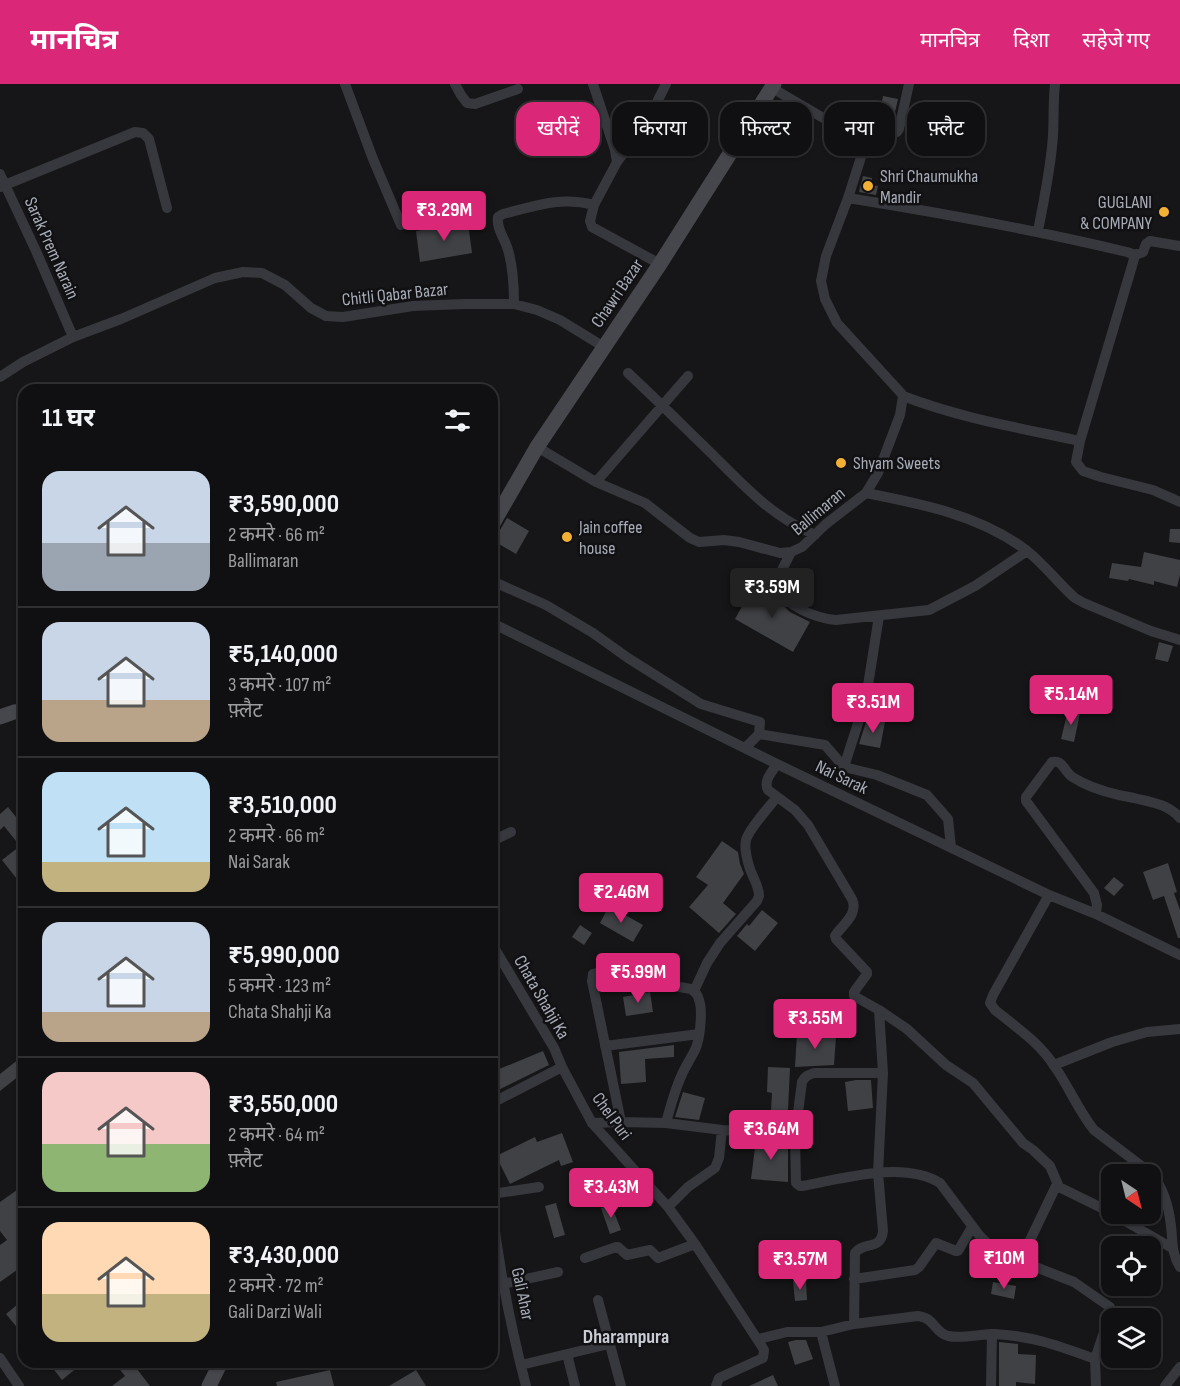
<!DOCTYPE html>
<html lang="hi">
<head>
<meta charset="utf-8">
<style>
	:root { --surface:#101012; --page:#1e1e20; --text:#f1f3f6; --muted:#9c9d9f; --line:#303032; --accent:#db2777 }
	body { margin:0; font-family:"Sofia Sans Condensed","Noto Sans Devanagari",sans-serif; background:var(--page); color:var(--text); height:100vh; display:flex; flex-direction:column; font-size:22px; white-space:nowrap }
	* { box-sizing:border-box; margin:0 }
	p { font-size:20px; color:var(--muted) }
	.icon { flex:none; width:33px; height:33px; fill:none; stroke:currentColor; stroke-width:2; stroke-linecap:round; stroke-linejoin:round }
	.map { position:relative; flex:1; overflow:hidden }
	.details { position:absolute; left:18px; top:300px; width:480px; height:984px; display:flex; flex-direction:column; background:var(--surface); border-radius:18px; box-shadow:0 2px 4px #0004,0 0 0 2px var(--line) }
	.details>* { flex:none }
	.hud { position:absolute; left:516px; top:18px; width:570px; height:54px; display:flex; gap:12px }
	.needle { width:39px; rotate:145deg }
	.buttons { position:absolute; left:1101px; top:1080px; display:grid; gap:12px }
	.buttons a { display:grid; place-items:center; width:60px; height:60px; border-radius:12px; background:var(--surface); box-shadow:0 2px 4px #0004,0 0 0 2px var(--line); font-size:30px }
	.price { position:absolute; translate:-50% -51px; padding:0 14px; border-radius:6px; background:var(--accent); color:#fff; font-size:20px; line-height:39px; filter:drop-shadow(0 2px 3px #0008) }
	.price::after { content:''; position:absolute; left:50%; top:36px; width:18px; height:14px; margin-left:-9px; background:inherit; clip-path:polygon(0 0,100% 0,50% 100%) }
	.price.on { background:#222; color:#fff }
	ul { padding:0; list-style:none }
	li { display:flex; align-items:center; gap:18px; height:150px; padding:0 24px }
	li+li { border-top:2px solid var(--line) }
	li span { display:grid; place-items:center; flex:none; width:168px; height:120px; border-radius:18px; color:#555 }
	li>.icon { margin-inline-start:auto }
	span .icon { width:72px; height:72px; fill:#fffc; stroke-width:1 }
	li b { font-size:26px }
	h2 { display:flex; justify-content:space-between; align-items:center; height:72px; padding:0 24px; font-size:26px }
	.pill { padding:0 21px; border-radius:18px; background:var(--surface); box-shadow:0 2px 4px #0004,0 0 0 2px var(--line); font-size:21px; line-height:54px }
	.pill.on { background:var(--accent); color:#fff }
	header { display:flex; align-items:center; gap:36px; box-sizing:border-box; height:84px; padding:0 30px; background:var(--accent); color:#fff }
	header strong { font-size:28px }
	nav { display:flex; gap:33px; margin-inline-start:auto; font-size:21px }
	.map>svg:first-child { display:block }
	.building { fill:#404145 }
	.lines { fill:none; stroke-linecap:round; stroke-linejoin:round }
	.street { stroke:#37383d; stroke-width:10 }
	.secondary { stroke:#45474d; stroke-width:15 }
	.poi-dot { fill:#f2b134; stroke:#111113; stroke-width:2 }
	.labels { text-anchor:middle; stroke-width:5; stroke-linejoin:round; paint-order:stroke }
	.poi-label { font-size:18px; fill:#a8adb8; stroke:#111113; text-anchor:start }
	.street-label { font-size:18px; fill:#a8adb8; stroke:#111113 }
	.neighbourhood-label { font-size:20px; font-weight:bold; fill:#c9ccd4; stroke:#111113 }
</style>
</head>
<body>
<header>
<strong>मानचित्र</strong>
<nav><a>मानचित्र</a><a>दिशा</a><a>सहेजे गए</a></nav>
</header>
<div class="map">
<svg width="1180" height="1302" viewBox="0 0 1180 1302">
	<rect width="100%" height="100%" fill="#161618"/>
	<!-- building -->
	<path class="building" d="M883 12 898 15 892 41 878 39Z
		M863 92 872 94 871 101 878 102 876 111 859 108Z
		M468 139 472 169 420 178 416 147Z
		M507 434 529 447 516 470 492 456V451L496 450 500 446Z
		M1170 445H1180V459L1169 458Z
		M1144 468 1180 476V491L1177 503 1154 497V501L1129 495 1128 497 1109 494 1112 479 1141 483Z
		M754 501 773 512 790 528 810 538 793 568 735 535Z
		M1159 558 1173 562 1168 578 1155 575Z
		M1068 626 1080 629 1074 658 1061 655Z
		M867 635 885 638 880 664 859 660Z
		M8 723 24 743V804L2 776 20 762 4 742 0 746V730Z
		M722 757 738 768 740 780 744 790 723 819 736 830 719 849 689 823 708 801 696 793Z
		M1168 779 1177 808 1174 809 1180 826V854H1178L1164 812 1153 816 1143 788Z
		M1114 793 1124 801 1114 812 1104 804Z
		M609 822 643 841 633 858 600 839Z
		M762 826 778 839 755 867 737 852 747 840 749 842Z
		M580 841 592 849 584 861 572 853Z
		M650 908 653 928 626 932 623 913Z
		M797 950 836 952 834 981 795 983Z
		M674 961V973L645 975 646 998 621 1000 619 968Z
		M543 967 549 981 492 1009V988Z
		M24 971V988L0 1007V990Z
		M768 983 790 984 788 1026H791L788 1043 770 1042 772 1009 767 1008Z
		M856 996H871L873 1024 848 1027 845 998Z
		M683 1008 705 1014 699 1036 675 1033Z
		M562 1049 573 1078 561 1082 559 1076 510 1100 496 1072 535 1053 537 1058Z
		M756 1056 788 1058V1098L751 1095Z
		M24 1101V1181L0 1198V1161L7 1156 0 1147V1118Z
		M556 1119 565 1151 554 1154 545 1122Z
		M611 1120 621 1146 610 1150 601 1124Z
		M793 1197H806L807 1216 795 1217Z
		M993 1198 1016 1202 1014 1215 991 1210Z
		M24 1215V1252L6 1230Z
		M796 1256H806L813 1275 795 1281 788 1258Z
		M999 1258 1018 1260V1270L1036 1271 1035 1300 1016 1298V1302H999Z
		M48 1278H84L62 1296Z
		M114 1278H146L137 1285 150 1302H112L125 1292Z
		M330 1286 334 1302H277L276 1298Z
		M416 1286 426 1302H389Z
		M773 1291 778 1302H749Z"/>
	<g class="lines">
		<!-- street -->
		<path class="street" d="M345 0 373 75 401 141
			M455 0 461 11 467 19 475 20 518 5
			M593 0 615 66 617 78
			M772 4 825 35 843 40 893 49 897 48 899 45 909 0
			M870 45 848 114 826 172 821 197 825 215 837 239 901 309 903 312C960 334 1020 344 1080 357
			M0 90 36 167 73 253
			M0 103 135 48 143 49 149 55 167 124
			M848 114C942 129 1035 146 1127 168L1135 171 1132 182 1080 357 1076 378 1083 387 1101 393 1153 406 1180 418
			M1038 147C1044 115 1051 84 1053 51 1054 34 1053 17 1055 0
			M1135 171 1143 168 1146 160 1150 157 1180 162
			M660 180 592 143 590 137 594 121 617 78 650 32 666 0
			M514 220C514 202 513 183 508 166 505 155 496 144 498 133L503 130C535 122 561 112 594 121
			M628 289C656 315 683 342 711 369 744 402 771 432 815 451
			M0 293 23 278 73 253 121 235 215 194 243 188 262 189 285 201 311 224 326 232 343 233 413 222 464 220H514L537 226 560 236 604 263
			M537 363 596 398 645 419 690 454 699 458 724 456 739 458 780 469 791 468 802 463 826 440 866 409C922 420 979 431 1026 466 1044 480 1058 499 1075 514L1084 519 1151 547 1180 556
			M596 398 688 292
			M866 409 878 389 900 331 903 312
			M791 468 777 496 776 503C787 522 814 534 836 536L929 526 975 502 1027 467
			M492 497 546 521 593 549 628 574 701 620 760 638 759 650
			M492 539 777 680 1049 811 1096 830 1180 871
			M745 664 759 650 825 661 844 683 877 691 927 711 948 735 951 763
			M777 680C772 688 763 697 768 706L795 726 808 741 852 815C858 829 846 838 837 849L835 852 836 855 867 888V890L854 908V912L879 926 883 989 878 1089 883 1147C881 1167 864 1157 855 1169L854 1240
			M844 683 866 614 879 532
			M492 757 511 748
			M1049 811 993 911 990 919 995 926C1016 943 1040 959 1055 983 1069 1003 1078 1026 1094 1046L1152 1090C1164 1105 1169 1123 1171 1142 1173 1157 1171 1169 1180 1183
			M1096 830 1097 821 1094 809 1026 717V713L1052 678C1062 676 1063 684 1069 690 1072 694 1077 695 1081 698 1097 706 1116 711 1134 714 1151 718 1168 720 1180 734
			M492 860 554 964 562 983 592 1039 668 1123 695 1160 761 1261 764 1266 763 1274 719 1294 716 1302
			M694 907 707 879 720 859 757 817 759 812C759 802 753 794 750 785 747 776 744 765 746 756 749 745 769 723 777 713
			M879 926 907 945 946 981 973 999 1023 1059 1033 1066 1050 1082 1059 1103 1112 1129
			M605 962 699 950
			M1054 981 1112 958 1147 948 1180 945
			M883 989H814C808 991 805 992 802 998L795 1051 796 1099 800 1102H802C842 1095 903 1076 940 1099L979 1151 999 1171 1020 1177 1074 1198 1110 1223V1230L1095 1275 1096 1302
			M492 1019 562 983
			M621 1038 592 897 593 890 597 889 691 905C695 908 698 910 699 916 703 926 700 956 695 966 690 976 684 984 680 995 674 1009 670 1024 666 1039
			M592 1039 621 1038 666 1039 722 1046 795 1051
			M492 1110 539 1103
			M668 1123 688 1103 715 1084 719 1074 722 1046
			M492 1124C499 1184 511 1244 526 1302
			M1113 1130 1172 1164
			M585 1174 616 1163H618L627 1171 650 1166 658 1174 695 1160
			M1020 1177 1057 1100
			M854 1195 915 1186 919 1183 936 1159 956 1167H958L972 1143
			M503 1200 558 1188
			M598 1216 621 1302
			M821 1248 835 1302
			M758 1255 787 1248H821L854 1240 918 1232C935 1234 934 1248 948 1252 962 1255 980 1250 995 1250 1033 1252 1059 1262 1095 1275
			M567 1270 575 1302
			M0 1274 19 1302
			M521 1281 609 1260
			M991 1302 992 1250
			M1165 1302 1180 1283"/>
		<!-- secondary -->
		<path class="secondary" d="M492 441 537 363 660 180 774 0
			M0 633 14 628 24 627
			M209 1302 221 1278"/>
	</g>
	<!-- markers -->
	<g class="poi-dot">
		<circle cx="868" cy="102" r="6"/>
		<circle cx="1164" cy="128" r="6"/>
		<circle cx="841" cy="379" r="6"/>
		<circle cx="567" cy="453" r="6"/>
	</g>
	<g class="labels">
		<!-- poi labels -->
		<g class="poi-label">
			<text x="880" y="98">Shri Chaumukha<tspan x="880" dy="21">Mandir</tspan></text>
			<text x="1152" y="124" text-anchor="end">GUGLANI<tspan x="1152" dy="21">&amp; COMPANY</tspan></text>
			<text x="853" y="385">Shyam Sweets</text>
			<text x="579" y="449">Jain coffee<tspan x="579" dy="21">house</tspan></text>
		</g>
		<!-- street labels -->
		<g class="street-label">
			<text transform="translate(52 164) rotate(66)" y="6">Sarak Prem Narain</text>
			<text transform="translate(617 209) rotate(-56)" y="6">Chawri Bazar</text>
			<text transform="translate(395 210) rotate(-6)" y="6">Chitli Qabar Bazar</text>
			<text transform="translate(818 427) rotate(-40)" y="6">Ballimaran</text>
			<text transform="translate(842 693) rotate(26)" y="6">Nai Sarak</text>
			<text transform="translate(542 913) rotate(60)" y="6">Chata Shahji Ka</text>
			<text transform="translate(612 1032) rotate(54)" y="6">Chel Puri</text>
			<text transform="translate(523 1210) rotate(78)" y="6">Gali Ahar</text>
		</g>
		<!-- neighbourhood labels -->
		<g class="neighbourhood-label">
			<text x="626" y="1259">Dharampura</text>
		</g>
	</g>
</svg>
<div class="buttons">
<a><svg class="needle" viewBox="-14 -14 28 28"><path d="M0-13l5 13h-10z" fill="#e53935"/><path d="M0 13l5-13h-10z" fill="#9c9d9f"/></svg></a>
<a><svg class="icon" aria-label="locate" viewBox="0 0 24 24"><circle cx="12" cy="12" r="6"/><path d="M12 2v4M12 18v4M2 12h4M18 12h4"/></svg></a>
<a><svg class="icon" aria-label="layers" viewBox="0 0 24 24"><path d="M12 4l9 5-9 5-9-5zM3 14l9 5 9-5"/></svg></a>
</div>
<b class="price" style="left:444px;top:158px">₹3.29M</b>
<b class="price on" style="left:772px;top:535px">₹3.59M</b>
<b class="price" style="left:1071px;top:642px">₹5.14M</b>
<b class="price" style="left:873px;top:650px">₹3.51M</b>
<b class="price" style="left:621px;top:840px">₹2.46M</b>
<b class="price" style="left:638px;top:920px">₹5.99M</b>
<b class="price" style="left:815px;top:966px">₹3.55M</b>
<b class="price" style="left:771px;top:1077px">₹3.64M</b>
<b class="price" style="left:611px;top:1135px">₹3.43M</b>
<b class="price" style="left:1004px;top:1206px">₹10M</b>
<b class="price" style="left:800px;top:1207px">₹3.57M</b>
<div class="hud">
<a class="pill on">खरीदें</a>
<a class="pill">किराया</a>
<a class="pill">फ़िल्टर</a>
<a class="pill">नया</a>
<a class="pill">फ़्लैट</a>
</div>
<section class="details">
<h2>11 घर<svg class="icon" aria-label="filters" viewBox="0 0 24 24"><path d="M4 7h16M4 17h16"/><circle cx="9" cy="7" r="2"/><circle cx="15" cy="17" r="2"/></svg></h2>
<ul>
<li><span style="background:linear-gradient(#c9d6e8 60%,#9aa5b1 0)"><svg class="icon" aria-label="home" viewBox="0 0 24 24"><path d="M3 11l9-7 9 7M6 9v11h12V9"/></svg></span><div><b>₹3,590,000</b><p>2 कमरे · 66 m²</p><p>Ballimaran</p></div></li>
<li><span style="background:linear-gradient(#c9d6e8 65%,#b9a48a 0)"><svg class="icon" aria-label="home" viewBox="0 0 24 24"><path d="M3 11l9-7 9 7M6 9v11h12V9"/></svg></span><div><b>₹5,140,000</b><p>3 कमरे · 107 m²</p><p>फ़्लैट</p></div></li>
<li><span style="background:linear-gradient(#bfe0f5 75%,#c2b280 0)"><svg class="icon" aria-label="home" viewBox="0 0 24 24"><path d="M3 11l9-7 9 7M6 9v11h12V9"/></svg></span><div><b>₹3,510,000</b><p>2 कमरे · 66 m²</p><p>Nai Sarak</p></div></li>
<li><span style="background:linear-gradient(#c9d6e8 75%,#b9a48a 0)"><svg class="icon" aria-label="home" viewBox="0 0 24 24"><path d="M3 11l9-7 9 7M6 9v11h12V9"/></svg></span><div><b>₹5,990,000</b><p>5 कमरे · 123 m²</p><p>Chata Shahji Ka</p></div></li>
<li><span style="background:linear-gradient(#f6c9c9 60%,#8fb573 0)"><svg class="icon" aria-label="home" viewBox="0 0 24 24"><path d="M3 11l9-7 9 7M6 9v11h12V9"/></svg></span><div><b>₹3,550,000</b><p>2 कमरे · 64 m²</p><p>फ़्लैट</p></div></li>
<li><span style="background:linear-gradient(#ffd9b3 60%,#c2b280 0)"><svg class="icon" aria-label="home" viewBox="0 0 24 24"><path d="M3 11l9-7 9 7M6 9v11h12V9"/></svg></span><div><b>₹3,430,000</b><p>2 कमरे · 72 m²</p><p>Gali Darzi Wali</p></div></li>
</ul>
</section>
</div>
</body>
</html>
